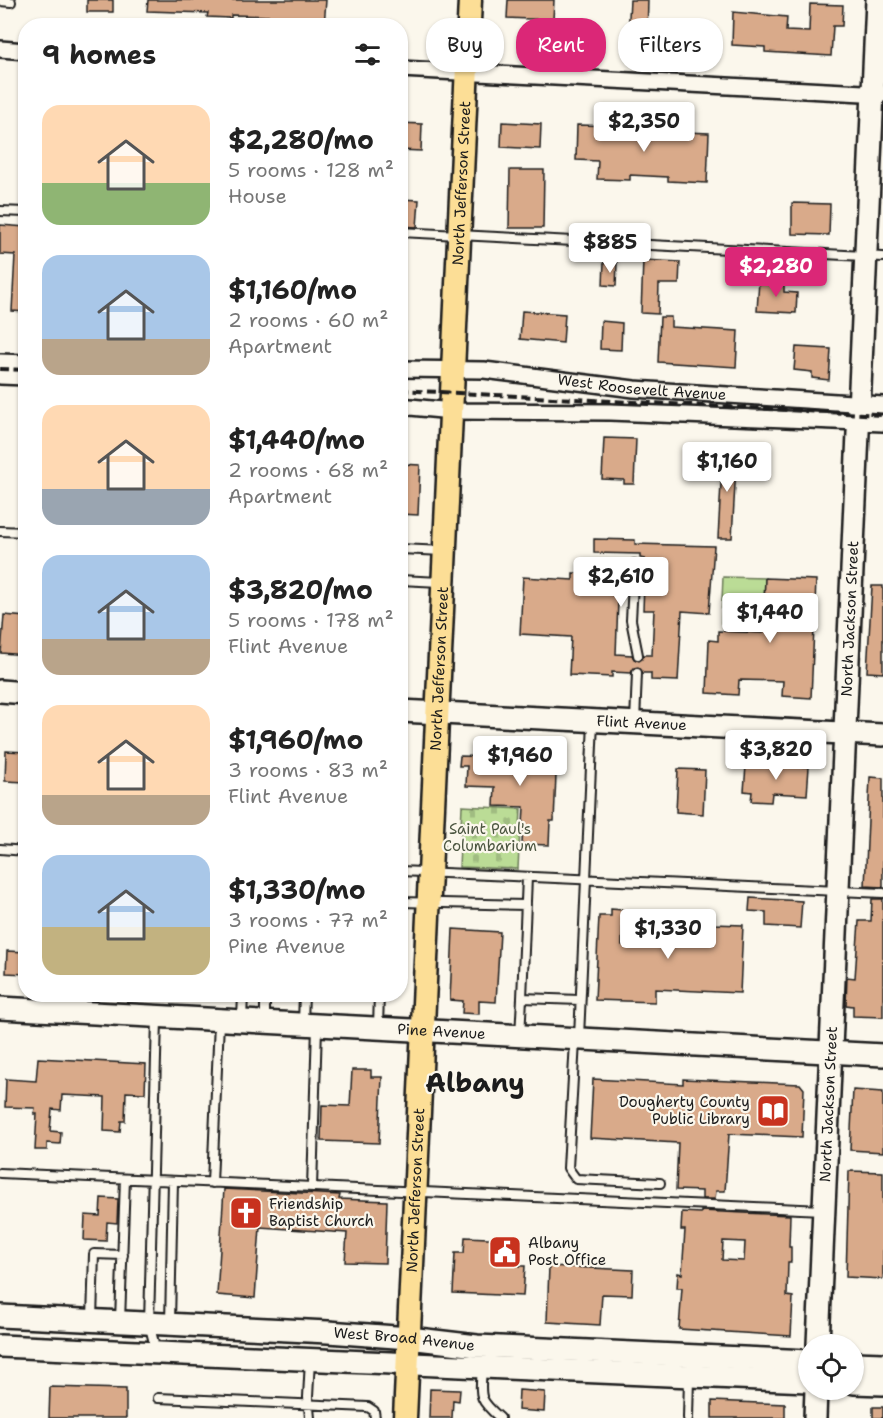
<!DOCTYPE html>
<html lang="en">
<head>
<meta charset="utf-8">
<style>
	:root { --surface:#fff; --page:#f2f2f2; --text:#222; --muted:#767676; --accent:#db2777 }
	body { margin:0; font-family:"Shantell Sans",sans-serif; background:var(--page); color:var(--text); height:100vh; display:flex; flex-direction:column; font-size:22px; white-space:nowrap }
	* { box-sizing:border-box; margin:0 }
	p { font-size:20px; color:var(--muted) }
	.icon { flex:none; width:33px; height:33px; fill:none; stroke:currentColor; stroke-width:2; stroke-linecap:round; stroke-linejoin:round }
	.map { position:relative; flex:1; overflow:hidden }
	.details { position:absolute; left:18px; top:18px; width:390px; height:984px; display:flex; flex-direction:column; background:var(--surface); border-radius:24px; box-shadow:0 2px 4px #0004 }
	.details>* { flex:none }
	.hud { position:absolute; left:426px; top:18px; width:366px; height:54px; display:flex; gap:12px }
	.buttons { position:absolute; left:798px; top:1334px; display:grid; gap:12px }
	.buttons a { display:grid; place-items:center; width:66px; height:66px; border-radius:50%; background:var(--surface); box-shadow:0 2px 4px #0004; font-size:30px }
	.price { position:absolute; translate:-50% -51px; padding:0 14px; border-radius:6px; background:#fff; color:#222; font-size:20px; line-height:39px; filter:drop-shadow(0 2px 3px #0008) }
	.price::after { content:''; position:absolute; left:50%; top:36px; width:18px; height:14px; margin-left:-9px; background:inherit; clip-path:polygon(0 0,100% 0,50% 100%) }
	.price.active { background:var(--accent); color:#fff }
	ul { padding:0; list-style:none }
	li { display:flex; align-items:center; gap:18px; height:150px; padding:0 24px }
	li span { display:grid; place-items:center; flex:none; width:168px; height:120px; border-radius:18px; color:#555 }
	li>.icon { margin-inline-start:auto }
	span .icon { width:72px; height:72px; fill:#fffc; stroke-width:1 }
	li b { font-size:26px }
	h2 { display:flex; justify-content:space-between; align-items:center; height:72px; padding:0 24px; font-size:26px }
	.chip { padding:0 21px; border-radius:24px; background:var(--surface); box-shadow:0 2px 4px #0004; font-size:21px; line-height:54px }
	.chip.active { background:var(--accent); color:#fff }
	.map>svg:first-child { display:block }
	.cemetery { fill:url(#cemetery-stones); stroke:#6c7c59; stroke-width:1.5 }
	.green { fill:#bbdc96; stroke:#6c7c59; stroke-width:1.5 }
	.building { fill:#d9aa8a; stroke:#1c1c1c; stroke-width:1.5; fill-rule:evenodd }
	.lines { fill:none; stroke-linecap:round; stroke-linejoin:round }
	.lane-casing { stroke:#1c1c1c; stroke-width:12 }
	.street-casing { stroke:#1c1c1c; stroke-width:20 }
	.secondary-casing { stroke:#1c1c1c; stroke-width:26 }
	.primary-casing { stroke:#1c1c1c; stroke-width:27 }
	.lane { stroke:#fbf7ec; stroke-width:8 }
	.street { stroke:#fbf7ec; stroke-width:15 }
	.secondary { stroke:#fbf7ec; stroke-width:21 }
	.primary { stroke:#fcde96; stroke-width:22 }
	.rail { stroke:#1c1c1c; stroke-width:4; stroke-dasharray:9 4.5; stroke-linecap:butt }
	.labels { text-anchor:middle; stroke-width:4.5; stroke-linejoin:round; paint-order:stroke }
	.street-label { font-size:15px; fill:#1c1c1c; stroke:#fbf7ec }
	.park-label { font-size:15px; fill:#4c5641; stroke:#fbf7ec }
	.poi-label { font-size:15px; fill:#1c1c1c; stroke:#fbf7ec; text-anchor:start }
	.town-label { font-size:27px; font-weight:bold; fill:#1c1c1c; stroke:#fbf7ec }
</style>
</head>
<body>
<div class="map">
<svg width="883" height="1418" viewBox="0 0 883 1418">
	<defs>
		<pattern id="cemetery-stones" width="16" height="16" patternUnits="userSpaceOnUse" patternTransform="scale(1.5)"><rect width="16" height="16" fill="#bbdc96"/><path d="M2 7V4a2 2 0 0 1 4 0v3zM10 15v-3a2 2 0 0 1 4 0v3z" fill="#a0bc81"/></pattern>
	</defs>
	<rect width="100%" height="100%" fill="#fbf7ec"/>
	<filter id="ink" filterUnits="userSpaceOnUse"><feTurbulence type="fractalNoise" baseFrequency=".0167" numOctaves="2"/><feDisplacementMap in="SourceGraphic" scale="12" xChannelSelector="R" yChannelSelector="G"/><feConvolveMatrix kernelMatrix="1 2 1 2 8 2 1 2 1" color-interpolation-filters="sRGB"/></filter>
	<g filter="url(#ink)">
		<!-- cemetery -->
		<path class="cemetery" d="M462 806 521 809 518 869 459 867Z"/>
		<!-- green -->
		<path class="green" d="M723 577 765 578 763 624 721 623Z"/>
		<!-- building -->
		<path class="building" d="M87 0H113V12H87Z
			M148 0H326L324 26H274V16L231 15V18L207 17 208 13 147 11Z
			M508 0H554L553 20 507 18Z
			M630 0H648L647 36 628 35Z
			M810 4 843 5 842 26H833L831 56 765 52V47L732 45 733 12 787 17 786 31 809 32Z
			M502 122 541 124 540 149 501 147Z
			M400 123 422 124 421 151 400 150Z
			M577 125 663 127 662 131 709 133 707 183 668 181V177L630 175V180L597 179 598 161 576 160Z
			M510 170H544L543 228H509Z
			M400 199 419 200 417 227 400 226Z
			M792 203 830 204 829 235 792 234Z
			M0 225 26 227V312L12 311 15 255 0 254Z
			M643 260 680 262 679 284H659L658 314 641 313Z
			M604 262 617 263 616 286 603 285Z
			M759 280 784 281V292L797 293 796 313 757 311Z
			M522 311 565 314 563 343 520 339Z
			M660 317H671V327L738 331 736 367 658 362Z
			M601 321 622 323 621 350 600 349Z
			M796 347 831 349 829 380 812 378V372L794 370Z
			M604 438 636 439 634 484H624V480L602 479Z
			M723 447 737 448 732 538H718Z
			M400 464 420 465 418 515 400 514Z
			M594 539 635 540V544L714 546 709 613 682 611 678 681 651 680V673H643L638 667 634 668 631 673 612 672V677L569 675 571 637 520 634 523 577 573 580V573L619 574 616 654 632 655 634 659 639 661 642 659 644 655H652L654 610H643L645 559 640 558V554L594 553Z
			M765 578 816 580 811 698 782 696 783 681 739 680 738 695 707 693 709 640 718 641V631L763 633Z
			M872 586H883V673L867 672Z
			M4 615 26 617V655L1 653Z
			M496 750 557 752 554 821H550L549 845 522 844 524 807 494 806 495 787 466 786 467 766H459L460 756 495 757Z
			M6 751 26 752V782L5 781Z
			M765 762 789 763V766L809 767 807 795 772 793 771 802 751 801 752 792 744 791 746 766 765 767Z
			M678 769 705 770 703 814 676 812Z
			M870 777 883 778V887L865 886Z
			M750 898 802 901 800 928 766 926V912L749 911Z
			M872 899H883V1017L853 1016V1006L846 1005 847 977 855 978 859 921H871Z
			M611 909 623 910 622 945 654 946 655 937 672 938V930H685L686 915 713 916V924L743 925 740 993 655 989V1002L595 1000 599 916H611Z
			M453 929 500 932 496 1002 479 1001V1014L462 1013 463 1001 450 1000Z
			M7 951 26 952V974L6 973Z
			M38 1058 146 1064 145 1093 126 1092 125 1121H121L120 1132 104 1131 105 1097 62 1095 61 1110 52 1109 50 1131 61 1132 60 1144 47 1143V1150H35L37 1114H34L35 1108 5 1107 6 1079 36 1081Z
			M352 1070H371V1077H382L379 1143 321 1141 322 1105 350 1106Z
			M593 1079 683 1084V1079L800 1084 804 1089 802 1137 729 1134 725 1191H716L715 1199H702V1191L676 1190 678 1143 590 1138Z
			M853 1090 883 1092V1152L850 1150Z
			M849 1171 883 1172V1279L846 1277Z
			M224 1189 340 1195 339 1199 387 1201 385 1263 345 1262 347 1233 260 1227 255 1298 217 1295Z
			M101 1198 118 1199 117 1223 107 1222 106 1241 84 1240 85 1215 100 1216Z
			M701 1211 790 1215 789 1247H791V1262H788L787 1296 793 1297 791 1336 679 1329 682 1288H677L678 1273 682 1274 685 1230H681L682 1212 701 1213ZM723 1241 745 1242 744 1261 722 1260Z
			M465 1237 510 1239 509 1255 520 1256V1266H525L523 1296 453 1293 455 1253H464Z
			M549 1266 633 1270 632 1295 602 1294 600 1325 547 1322Z
			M50 1387 126 1389V1418H49Z
			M430 1389 460 1390 459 1401 453 1400 452 1418H429Z
			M519 1390 545 1392 544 1412 518 1410Z
			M712 1401 785 1404V1418H712Z
			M873 1407H883V1418H873Z"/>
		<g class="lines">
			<!-- lane casing -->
			<g class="lane-casing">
				<path id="lane" d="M0 1 11 2
					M0 211 26 212
					M400 232 883 257
					M0 531 26 532
					M400 549 444 551
					M634 564 631 620 638 655
					M400 580 440 582
					M635 722 637 673
					M0 849 26 851
					M400 871 883 893
					M527 877 522 998 580 1000
					M400 902 526 905
					M242 1020 243 994
					M265 1020V994
					M303 1023 304 994
					M378 1027 379 994
					M520 1036 522 998
					M579 1037 593 722
					M575 1041 568 1168 576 1179 660 1183
					M0 1173 823 1210
					M212 1183 219 1022
					M312 1187 317 1027
					M92 1319 94 1254 123 1255
					M120 1321 125 1179
					M170 1323 173 1181
					M156 1351 149 1323 157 1019
					M310 1360 308 1397 310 1418
					M482 1368C480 1397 478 1399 500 1418
					M158 1398 368 1407 374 1411 375 1418
					M688 1418 689 1378"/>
			</g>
			<!-- street casing -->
			<g class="street-casing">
				<g id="street">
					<path d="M0 49 26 51"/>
					<path d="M400 69 883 94"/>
					<path d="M0 362 26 363"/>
					<path id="s1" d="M400 369 484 370 634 389 883 405"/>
					<path d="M0 376 26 377"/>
					<path d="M400 406 452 411 610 412 883 423"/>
				</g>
			</g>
			<!-- secondary casing -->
			<g class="secondary-casing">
				<g id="secondary">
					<path d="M0 691 26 693"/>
					<path id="s2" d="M400 711 883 735"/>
					<path id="s3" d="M0 1008 883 1055"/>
					<path id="s4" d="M0 1316 328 1332 409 1338 477 1346 808 1361"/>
					<path id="s5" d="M818 1344 877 0"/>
					<path d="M0 1346 808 1381"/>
					<path d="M854 1363 883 1364"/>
					<path d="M854 1383 883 1384"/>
					<path d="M815 1418 816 1389"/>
				</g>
			</g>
			<!-- primary casing -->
			<g class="primary-casing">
				<g id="primary">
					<path id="s6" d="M405 1418 470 0"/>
				</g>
			</g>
			<!-- lane -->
			<use href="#lane" class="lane"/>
			<!-- street -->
			<use href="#street" class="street"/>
			<!-- secondary -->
			<use href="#secondary" class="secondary"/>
			<!-- primary -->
			<use href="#primary" class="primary"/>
			<!-- rail -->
			<path class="rail" d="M0 369 26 370
				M400 390 883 415"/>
		</g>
	</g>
	<!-- icons -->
	<defs>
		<g id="library-square" transform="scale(1.725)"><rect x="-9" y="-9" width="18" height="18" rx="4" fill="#c8321e" stroke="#fbf7ec"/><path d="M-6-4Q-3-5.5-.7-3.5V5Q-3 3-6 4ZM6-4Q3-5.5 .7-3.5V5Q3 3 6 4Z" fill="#fff"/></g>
		<g id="church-square" transform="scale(1.725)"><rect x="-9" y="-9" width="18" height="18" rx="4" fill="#c8321e" stroke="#fbf7ec"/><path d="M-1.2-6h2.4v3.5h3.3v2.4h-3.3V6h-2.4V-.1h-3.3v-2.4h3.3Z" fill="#fff"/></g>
		<g id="civic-square" transform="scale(1.725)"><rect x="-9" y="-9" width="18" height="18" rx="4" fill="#c8321e" stroke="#fbf7ec"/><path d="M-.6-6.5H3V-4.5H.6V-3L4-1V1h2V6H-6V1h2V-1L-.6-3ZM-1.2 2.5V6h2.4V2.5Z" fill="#fff"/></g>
	</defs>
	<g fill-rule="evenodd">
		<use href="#library-square" x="773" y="1111"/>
		<use href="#church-square" x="246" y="1213"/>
		<use href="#civic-square" x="505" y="1252"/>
	</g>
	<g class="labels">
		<!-- street labels -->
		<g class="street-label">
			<text dy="5" stroke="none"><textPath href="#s6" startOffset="1236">North Jefferson Street</textPath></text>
			<text dy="5" stroke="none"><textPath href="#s1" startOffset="243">West Roosevelt Avenue</textPath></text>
			<text dy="5" stroke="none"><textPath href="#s5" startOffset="726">North Jackson Street</textPath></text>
			<text dy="5" stroke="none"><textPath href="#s6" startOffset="750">North Jefferson Street</textPath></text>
			<text dy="5" stroke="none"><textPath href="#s2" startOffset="242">Flint Avenue</textPath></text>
			<text dy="5" stroke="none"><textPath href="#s3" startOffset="442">Pine Avenue</textPath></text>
			<text dy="5" stroke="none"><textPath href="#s5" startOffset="240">North Jackson Street</textPath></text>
			<text dy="5" stroke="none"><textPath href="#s6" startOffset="228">North Jefferson Street</textPath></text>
			<text dy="5" stroke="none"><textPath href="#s4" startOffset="405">West Broad Avenue</textPath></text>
		</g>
		<!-- park labels -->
		<g class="park-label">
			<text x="490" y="834">Saint Paul's<tspan x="490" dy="17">Columbarium</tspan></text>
		</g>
		<!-- poi labels -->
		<g class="poi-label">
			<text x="750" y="1107" text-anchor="end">Dougherty County<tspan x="750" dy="17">Public Library</tspan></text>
			<text x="269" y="1209">Friendship<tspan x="269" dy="17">Baptist Church</tspan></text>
			<text x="528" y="1248">Albany<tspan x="528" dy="17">Post Office</tspan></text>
		</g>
		<!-- town labels -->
		<g class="town-label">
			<text x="475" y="1092">Albany</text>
		</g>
	</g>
</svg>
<div class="buttons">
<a><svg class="icon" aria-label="locate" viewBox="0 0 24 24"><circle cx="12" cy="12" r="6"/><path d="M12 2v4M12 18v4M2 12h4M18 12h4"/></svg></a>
</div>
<b class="price" style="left:644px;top:153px">$2,350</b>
<b class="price" style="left:610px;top:274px">$885</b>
<b class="price active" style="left:776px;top:298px">$2,280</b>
<b class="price" style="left:727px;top:493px">$1,160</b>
<b class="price" style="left:621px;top:608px">$2,610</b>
<b class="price" style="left:770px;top:644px">$1,440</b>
<b class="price" style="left:776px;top:781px">$3,820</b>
<b class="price" style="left:520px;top:787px">$1,960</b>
<b class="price" style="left:668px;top:960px">$1,330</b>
<div class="hud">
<a class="chip">Buy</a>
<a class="chip active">Rent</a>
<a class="chip">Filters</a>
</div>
<section class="details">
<h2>9 homes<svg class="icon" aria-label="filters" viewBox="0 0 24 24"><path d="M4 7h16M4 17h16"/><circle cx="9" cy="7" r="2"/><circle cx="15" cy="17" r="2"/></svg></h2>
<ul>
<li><span style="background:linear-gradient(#ffd9b3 65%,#8fb573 0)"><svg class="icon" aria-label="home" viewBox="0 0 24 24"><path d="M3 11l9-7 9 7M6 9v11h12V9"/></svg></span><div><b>$2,280/mo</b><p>5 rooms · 128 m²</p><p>House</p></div></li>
<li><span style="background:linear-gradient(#a9c7e8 70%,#b9a48a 0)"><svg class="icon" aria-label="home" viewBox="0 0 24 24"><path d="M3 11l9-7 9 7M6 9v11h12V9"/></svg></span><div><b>$1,160/mo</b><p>2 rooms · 60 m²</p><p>Apartment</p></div></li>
<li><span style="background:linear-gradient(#ffd9b3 70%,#9aa5b1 0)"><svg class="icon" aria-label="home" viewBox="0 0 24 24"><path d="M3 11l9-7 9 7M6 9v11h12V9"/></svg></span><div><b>$1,440/mo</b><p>2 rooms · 68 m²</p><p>Apartment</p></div></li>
<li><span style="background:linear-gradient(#a9c7e8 70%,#b9a48a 0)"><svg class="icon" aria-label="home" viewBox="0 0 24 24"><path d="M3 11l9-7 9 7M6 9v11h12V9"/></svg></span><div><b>$3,820/mo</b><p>5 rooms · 178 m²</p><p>Flint Avenue</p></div></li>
<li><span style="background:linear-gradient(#ffd9b3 75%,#b9a48a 0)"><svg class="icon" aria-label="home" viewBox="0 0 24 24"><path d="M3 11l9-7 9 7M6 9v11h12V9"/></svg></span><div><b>$1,960/mo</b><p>3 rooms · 83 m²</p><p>Flint Avenue</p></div></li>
<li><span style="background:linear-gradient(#a9c7e8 60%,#c2b280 0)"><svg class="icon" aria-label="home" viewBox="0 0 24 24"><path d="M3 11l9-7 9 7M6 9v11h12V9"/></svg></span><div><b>$1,330/mo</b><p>3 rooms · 77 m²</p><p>Pine Avenue</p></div></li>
</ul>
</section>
</div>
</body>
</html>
